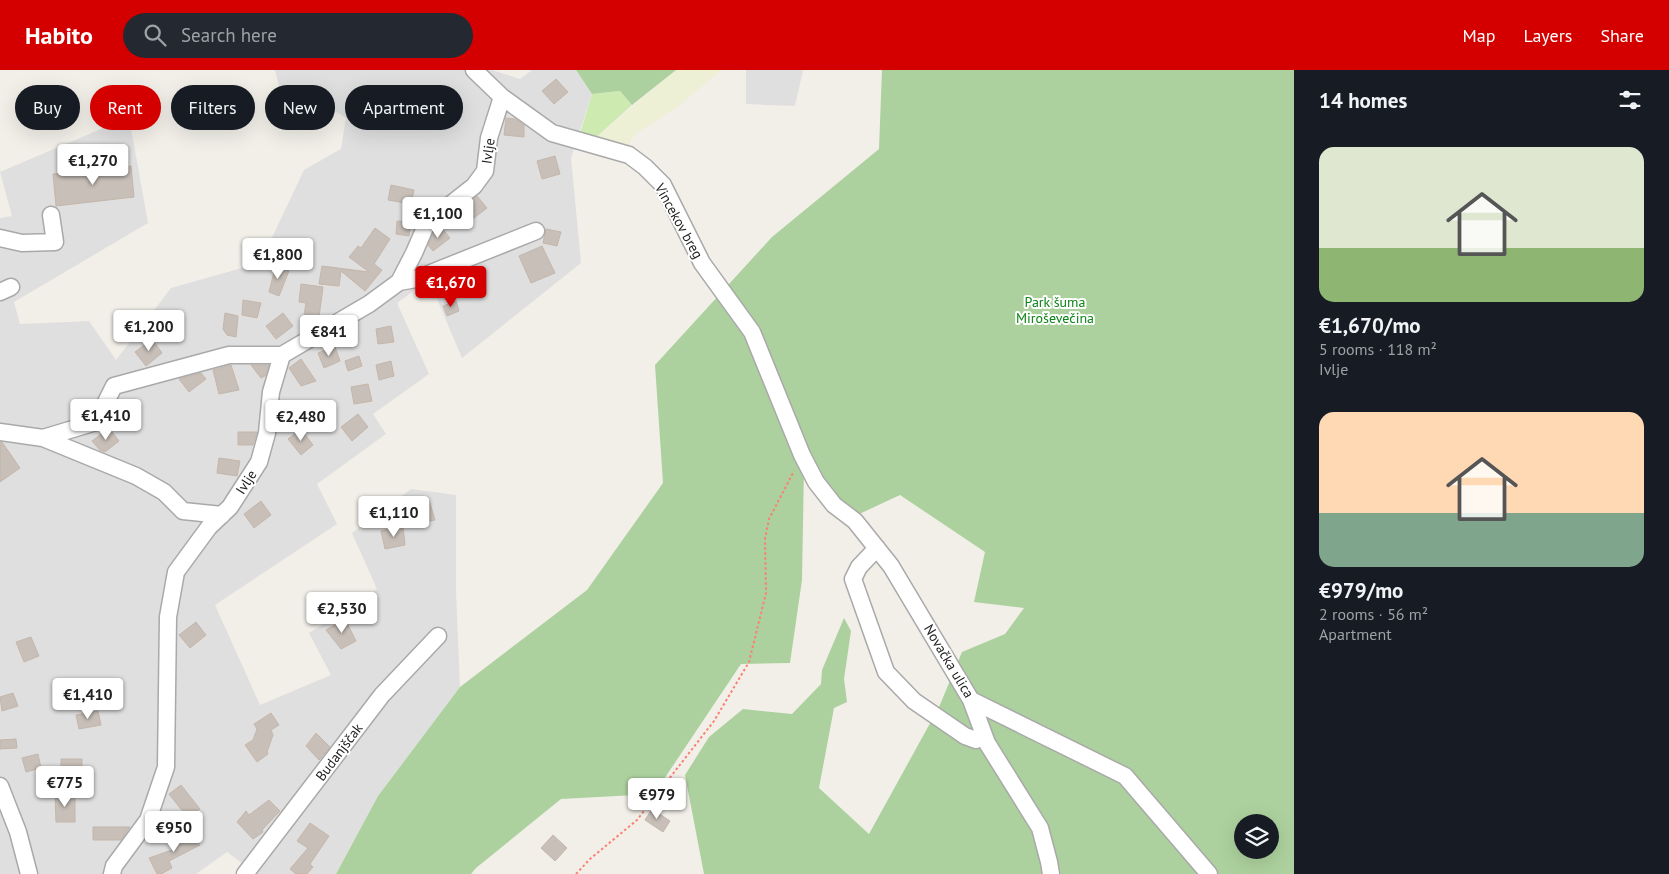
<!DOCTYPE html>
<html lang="en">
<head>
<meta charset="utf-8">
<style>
	:root { --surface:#171b24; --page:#242831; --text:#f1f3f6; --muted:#9ea1a6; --accent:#d40000 }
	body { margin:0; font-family:"PT Sans",sans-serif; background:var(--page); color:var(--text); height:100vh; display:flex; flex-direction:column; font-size:19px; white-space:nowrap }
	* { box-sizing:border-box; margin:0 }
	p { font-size:16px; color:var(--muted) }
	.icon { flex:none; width:28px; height:28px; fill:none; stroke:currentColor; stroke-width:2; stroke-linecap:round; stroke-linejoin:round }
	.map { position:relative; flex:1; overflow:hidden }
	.sheet { display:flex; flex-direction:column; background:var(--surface); width:375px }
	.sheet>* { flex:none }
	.hud { position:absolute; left:15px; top:15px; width:475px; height:45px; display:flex; gap:10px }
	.buttons { position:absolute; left:1234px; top:744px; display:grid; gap:10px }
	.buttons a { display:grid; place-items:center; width:45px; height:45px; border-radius:50%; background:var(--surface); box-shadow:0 5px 20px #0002; font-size:25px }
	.price { position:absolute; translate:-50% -42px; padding:0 11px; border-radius:5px; background:#fff; color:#222; font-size:16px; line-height:32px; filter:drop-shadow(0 1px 2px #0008) }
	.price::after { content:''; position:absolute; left:50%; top:30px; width:15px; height:11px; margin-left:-8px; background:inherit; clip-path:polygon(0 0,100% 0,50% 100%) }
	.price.active { background:var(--accent); color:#fff }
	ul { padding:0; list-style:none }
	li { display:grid; align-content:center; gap:10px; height:265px; padding:0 25px }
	li span { display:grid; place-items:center; height:155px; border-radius:15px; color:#555 }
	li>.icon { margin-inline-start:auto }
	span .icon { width:90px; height:90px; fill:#fffc; stroke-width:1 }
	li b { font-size:21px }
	h2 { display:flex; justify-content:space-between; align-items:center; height:60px; padding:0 25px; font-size:21px }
	.chip { padding:0 18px; border-radius:22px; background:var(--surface); box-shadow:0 5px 20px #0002; font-size:18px; line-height:45px }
	.chip.active { background:var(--accent); color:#fff }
	header { display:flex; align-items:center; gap:30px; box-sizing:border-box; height:70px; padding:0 25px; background:var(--accent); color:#fff }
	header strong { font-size:24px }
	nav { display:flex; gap:28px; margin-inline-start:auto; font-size:18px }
	.search { width:350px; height:45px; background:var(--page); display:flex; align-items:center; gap:12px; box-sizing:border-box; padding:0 18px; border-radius:28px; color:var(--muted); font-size:19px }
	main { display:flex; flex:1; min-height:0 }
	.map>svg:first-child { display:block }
	.residential { fill:#e0dfdf }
	.farmland { fill:#eef0d5 }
	.grass { fill:#cdebb0 }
	.forest { fill:#add19e; fill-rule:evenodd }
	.building { fill:#c7bfb8; stroke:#c4b6ab }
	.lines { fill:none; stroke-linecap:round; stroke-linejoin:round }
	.minor-casing { stroke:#a9a9a9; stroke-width:19 }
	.path { stroke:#fa8072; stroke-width:2; stroke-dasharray:2.5 2.5; stroke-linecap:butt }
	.minor { stroke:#fff; stroke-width:16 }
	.labels { text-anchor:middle; stroke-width:4; stroke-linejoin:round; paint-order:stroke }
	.street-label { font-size:14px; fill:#222; stroke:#fff }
	.park-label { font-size:14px; fill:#0c8416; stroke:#fff }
</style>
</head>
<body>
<header>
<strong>Habito</strong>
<div class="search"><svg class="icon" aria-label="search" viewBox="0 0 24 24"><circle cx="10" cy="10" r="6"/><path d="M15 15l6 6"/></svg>Search here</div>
<nav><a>Map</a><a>Layers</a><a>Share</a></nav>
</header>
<main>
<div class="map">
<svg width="1294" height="804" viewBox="0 0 1294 804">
	<rect width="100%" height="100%" fill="#f2efe9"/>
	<!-- residential -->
	<path class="residential" d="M275 0H492L520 9 532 0H576L592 24 571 88 581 193 462 288 429 210 397 233 429 304 373 344 386 364 317 414 337 454 215 535 260 635 331 605 309 563 377 519 352 463 411 419 456 425V522L460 617 378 726 336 804H257L227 782 196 804H0V148L12 146 0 102 129 47 148 153 14 232 20 254 89 251 116 290 171 218 260 193 304 100 341 79 346 48 307 24 282 29Z
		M746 0H803L795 36 746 34Z"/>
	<!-- farmland -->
	<path class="farmland" d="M676 0H722L677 37 634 65 627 79 593 70Z"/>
	<!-- grass -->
	<path class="grass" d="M620 21 632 35 593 70 579 67 592 24Z"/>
	<!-- forest -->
	<path class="forest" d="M576 0H676L632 35 620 21 592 24Z
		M882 0H1294V804H704L685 705 709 667 743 639 792 644 821 614 822 600 844 548 851 561 844 609 847 632 834 638 819 718 869 764 939 637 962 582 1005 564 1024 538 974 532 985 482 900 425 855 446 804 397 802 510 790 593 741 594 654 724 561 729 476 798 471 804H336L378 726 460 617 587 520 663 413 655 295 772 167 879 79ZM1242 752H1270V780H1242Z"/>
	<!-- building -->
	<path class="building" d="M556 9 568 22 554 34 542 21Z
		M506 48 515 49 524 55V67L504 65Z
		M555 86 560 104 542 109 537 91Z
		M131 96 134 127 56 136 53 104Z
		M391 115 414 120 411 134 388 130Z
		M477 126 487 138 470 151 461 139Z
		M397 151 411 152 409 166 396 164Z
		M440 156 450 168 433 181 428 175 435 159Z
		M375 158 390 169 374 194 382 200 365 221 341 201 339 216 319 214 322 196 369 202 349 187 358 176 361 178Z
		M546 159 561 162 557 176 543 173Z
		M542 176 555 203 531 213 519 186Z
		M276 194 289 201 279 226 269 222Z
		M468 199 475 213 449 225 442 209Z
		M301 214 323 217 319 247 304 245 306 233 299 232Z
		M243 230 261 233 257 248 242 245Z
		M456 231 459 241 447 246 443 236Z
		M225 243 238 246 236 267 227 265 223 259Z
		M283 243 293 256 276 269 266 256Z
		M391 256 394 272 378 274 376 259Z
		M152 269 162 283 146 296 135 282Z
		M335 277 340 291 324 298 318 283Z
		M359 286 362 296 348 301 345 291Z
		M301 289 316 311 301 316 289 298Z
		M391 291 394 306 379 310 376 295Z
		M231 295 239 320 219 324 213 300Z
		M251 295H269L265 306 261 308Z
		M201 303 206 309 189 322 179 309Z
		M368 314 372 331 354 334 351 317Z
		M358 344 368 357 352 371 341 357Z
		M109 358 119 371 105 382 100 380 92 371Z
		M301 359 313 375 301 385 288 369Z
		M238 362H257L253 375H238Z
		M0 372H2L20 398 0 412Z
		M219 388 240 391 237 406 217 403Z
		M429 430 435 450 414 455 409 435Z
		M261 431 271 445 254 458 244 444Z
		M403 456 405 475 385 479 381 461Z
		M345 549 356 571 341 579 326 560Z
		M196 552 206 565 190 578 179 565Z
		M31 567 39 586 24 592 16 572Z
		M13 623 18 636 2 641 0 627Z
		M98 641 101 655 79 659 76 645Z
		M271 643 279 655 271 660 273 665 267 682 268 684 257 692 245 675 253 670 257 659 254 654Z
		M316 663 330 677 319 690 306 676Z
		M16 669 17 678 0 679V670Z
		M38 684 41 698 26 702 22 688Z
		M61 689H82V706H61Z
		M181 715 200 739 188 748 169 724Z
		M55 725H75V752H56Z
		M269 730 280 741 262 760 263 762 253 769 237 752 246 741 249 745Z
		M652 739 670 751 663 762 645 750Z
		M310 753 329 766 310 794 313 797 307 804H296L290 799 308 778 297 771Z
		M93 757H130L121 770H93Z
		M189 761 200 775 169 791 172 798 161 804H157L149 788 175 779 172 774Z
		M553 765 567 778 555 791 541 778Z"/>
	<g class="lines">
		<!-- minor casing -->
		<g class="minor-casing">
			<path id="minor" d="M474 0 502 27 552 63 629 85 645 97 663 115 702 193 752 262 802 385 816 412 834 435 855 451 891 496 971 630 987 673 1040 758 1049 792 1051 804
				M0 168 22 173 55 172 51 145
				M399 212 416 209 536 161
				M0 222 11 217
				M0 362 43 368 136 406 164 422 183 441 222 445
				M43 368 96 352 114 316 229 285H282
				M877 478 859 497 853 509 886 602 914 631 965 666 976 670 984 665
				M971 630 1125 706 1209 804
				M0 716 18 762 29 804
				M112 804 114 796 148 750 166 697 168 547 176 502 209 457 230 437 259 392 267 363 271 322 282 285 369 234 399 212 414 183 427 153 474 116 485 101 489 68 502 27
				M245 804 382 625 438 566"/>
		</g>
		<!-- path -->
		<path class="path" d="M576 804 590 789 637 750 714 651 749 592 766 523 765 469 769 449 794 401"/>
		<!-- minor -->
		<use href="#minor" class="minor"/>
	</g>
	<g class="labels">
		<!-- street labels -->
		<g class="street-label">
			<text transform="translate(488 81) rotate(-82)" y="5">Ivlje</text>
			<text transform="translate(679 151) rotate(61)" y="5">Vincekov breg</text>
			<text transform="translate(246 412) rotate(-57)" y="5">Ivlje</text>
			<text transform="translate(949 591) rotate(59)" y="5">Novačka ulica</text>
			<text transform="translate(339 682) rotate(-53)" y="5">Budanjščak</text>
		</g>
		<!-- park labels -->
		<g class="park-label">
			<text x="1055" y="237">Park šuma<tspan x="1055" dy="16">Miroševečina</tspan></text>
		</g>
	</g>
</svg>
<div class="buttons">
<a><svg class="icon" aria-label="layers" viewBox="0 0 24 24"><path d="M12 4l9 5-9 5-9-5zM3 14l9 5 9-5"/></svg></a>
</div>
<b class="price" style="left:93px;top:116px">€1,270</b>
<b class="price" style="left:438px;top:169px">€1,100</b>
<b class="price" style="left:278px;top:210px">€1,800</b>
<b class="price active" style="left:451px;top:238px">€1,670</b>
<b class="price" style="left:149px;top:282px">€1,200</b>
<b class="price" style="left:329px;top:287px">€841</b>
<b class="price" style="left:106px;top:371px">€1,410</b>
<b class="price" style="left:301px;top:372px">€2,480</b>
<b class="price" style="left:394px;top:468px">€1,110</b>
<b class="price" style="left:342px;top:564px">€2,530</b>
<b class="price" style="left:88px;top:650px">€1,410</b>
<b class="price" style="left:65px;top:738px">€775</b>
<b class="price" style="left:657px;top:750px">€979</b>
<b class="price" style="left:174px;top:783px">€950</b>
<div class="hud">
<a class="chip">Buy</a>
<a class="chip active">Rent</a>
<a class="chip">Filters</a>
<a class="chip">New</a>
<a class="chip">Apartment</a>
</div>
</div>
<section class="sheet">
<h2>14 homes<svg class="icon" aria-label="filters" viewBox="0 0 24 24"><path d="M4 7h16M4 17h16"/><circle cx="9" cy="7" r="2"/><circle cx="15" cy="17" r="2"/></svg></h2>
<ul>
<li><span style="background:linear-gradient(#dfe7d0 65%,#8fb573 0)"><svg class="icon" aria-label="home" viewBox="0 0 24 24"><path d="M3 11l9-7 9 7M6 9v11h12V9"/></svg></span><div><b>€1,670/mo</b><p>5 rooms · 118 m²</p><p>Ivlje</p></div></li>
<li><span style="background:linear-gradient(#ffd9b3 65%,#7fa58c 0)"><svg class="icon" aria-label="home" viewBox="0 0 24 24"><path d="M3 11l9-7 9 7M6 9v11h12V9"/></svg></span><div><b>€979/mo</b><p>2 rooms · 56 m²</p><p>Apartment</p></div></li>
</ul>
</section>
</main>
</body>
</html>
